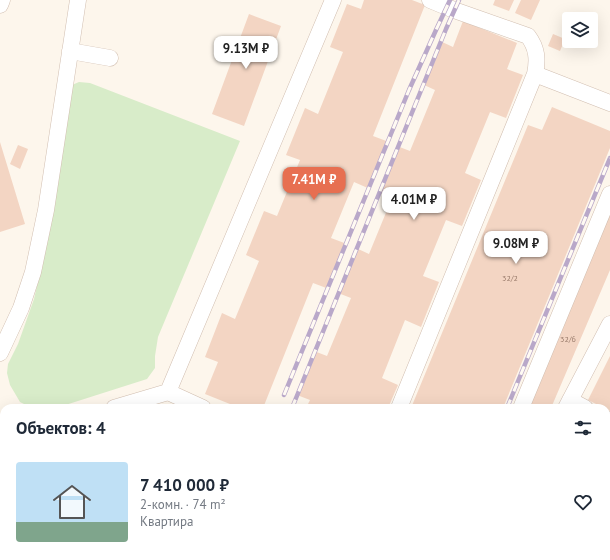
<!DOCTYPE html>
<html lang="ru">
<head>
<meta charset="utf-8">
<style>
	:root { --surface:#fff; --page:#f6f6f7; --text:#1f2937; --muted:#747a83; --line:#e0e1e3; --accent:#e76f51 }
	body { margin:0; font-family:"PT Sans",sans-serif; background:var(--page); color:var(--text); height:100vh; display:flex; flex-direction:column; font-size:15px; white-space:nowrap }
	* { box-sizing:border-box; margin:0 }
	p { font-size:13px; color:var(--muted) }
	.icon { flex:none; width:22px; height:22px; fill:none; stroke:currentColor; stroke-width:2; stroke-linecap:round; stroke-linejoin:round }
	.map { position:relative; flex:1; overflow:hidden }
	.details { position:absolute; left:0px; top:404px; width:610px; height:156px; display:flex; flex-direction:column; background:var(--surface); border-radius:12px 12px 0 0; box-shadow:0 4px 16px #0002 }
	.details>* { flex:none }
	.buttons { position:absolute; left:562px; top:12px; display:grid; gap:8px }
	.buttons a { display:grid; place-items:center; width:36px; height:36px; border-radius:4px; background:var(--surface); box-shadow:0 4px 16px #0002; font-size:20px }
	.price { position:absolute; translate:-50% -34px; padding:0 9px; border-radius:8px; background:#fff; color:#222; font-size:13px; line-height:26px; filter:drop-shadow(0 1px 2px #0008) }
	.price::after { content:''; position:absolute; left:50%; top:24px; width:12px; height:9px; margin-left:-6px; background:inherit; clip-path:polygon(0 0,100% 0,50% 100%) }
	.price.active { background:var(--accent); color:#fff }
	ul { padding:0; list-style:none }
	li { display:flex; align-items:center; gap:12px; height:100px; padding:0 16px }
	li+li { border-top:1px solid var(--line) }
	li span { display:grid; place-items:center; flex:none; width:112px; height:80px; border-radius:4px; color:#555 }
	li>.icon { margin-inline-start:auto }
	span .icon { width:48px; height:48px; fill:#fffc; stroke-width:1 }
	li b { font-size:17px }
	h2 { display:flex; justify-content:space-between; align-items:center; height:48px; padding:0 16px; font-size:17px }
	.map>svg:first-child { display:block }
	.green { fill:#d8ecc9 }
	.building { fill:#f3d5c3 }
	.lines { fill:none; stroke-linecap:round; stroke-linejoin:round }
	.minor-casing { stroke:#d1beb0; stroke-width:17 }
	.minor { stroke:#fff; stroke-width:16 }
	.rail-casing { stroke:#b9a8c9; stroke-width:4.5 }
	.rail { stroke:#fffaf3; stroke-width:3; stroke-dasharray:9; stroke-linecap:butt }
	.labels { text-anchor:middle; stroke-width:4; stroke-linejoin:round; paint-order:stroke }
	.number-label { font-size:8px; fill:#987a6a }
</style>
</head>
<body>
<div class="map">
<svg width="610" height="560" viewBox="0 0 610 560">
	<rect width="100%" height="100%" fill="#fdf6ec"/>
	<!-- green -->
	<path class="green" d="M79 82 90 83 240 141 158 337 155 356V368L147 379 56 408H32L20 402 10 385 7 373 8 364 18 344 34 299 48 238 72 85Z
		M4 546V556H30L32 560H2V551Z
		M123 556H211L210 560H124Z
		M218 556H303L302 560H217Z"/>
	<!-- building -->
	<path class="building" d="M364 0H412L425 5 373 136 389 142 370 189 354 182 331 238 347 244 329 289 313 283 263 408H240L205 394 218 362 205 357 222 313 235 319 259 261 246 255 264 211 277 216 300 160 286 155 305 108 318 114 343 52 330 47 347 4 361 9Z
		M495 0H514L509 11 493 5Z
		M521 0H540L531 20 515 13Z
		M249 14 281 26 244 126 212 114Z
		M463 21 517 43 507 69 523 75 506 118 490 112 465 173 481 180 462 226 446 220 423 276 439 282 421 327 405 320 382 378 398 385 388 408H306L310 400 297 395 314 351 327 356 351 298 338 293 356 248 369 254 392 198 378 192 397 146 410 151 435 90 422 84 440 41 453 47Z
		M553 34 565 39 560 51 548 46Z
		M552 107 610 131V148L503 408H411L528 125 542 130Z
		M0 142 25 224 0 232Z
		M18 145 28 149 20 169 10 164Z
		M610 209V270L551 408H525Z
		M610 356V411L588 400Z
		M606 450 610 452V526L606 534Z
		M47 556H77L78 560H49Z
		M344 556H370L368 560H342Z
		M504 556H506L514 560H502Z
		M574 556H595L593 560H582Z"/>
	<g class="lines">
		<!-- minor casing -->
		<g class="minor-casing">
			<path id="minor" d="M0 5 2 0
				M70 51 110 58
				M535 74 610 103
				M0 353 21 308 33 272 46 210 78 0
				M168 392 333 0
				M570 400 585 408
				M114 408 168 392 203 408
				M399 408 535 74C538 59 537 48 528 36L454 10 430 0
				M521 408 610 194
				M566 408 610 324
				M606 419 610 421
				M0 442 4 441
				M606 444 610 446
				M0 536 4 535
				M38 556 39 560
				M96 556 97 560
				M521 556 528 560
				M484 560 486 556"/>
		</g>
		<!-- minor -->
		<use href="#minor" class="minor"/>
		<!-- rail casing -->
		<g class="rail-casing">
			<path id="rail" d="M284 395 409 90 436 30 450 0
				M292 408 446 29 459 0
				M507 408 610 158"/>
		</g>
		<!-- rail -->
		<use href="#rail" class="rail"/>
	</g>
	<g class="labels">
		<!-- number labels -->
		<g class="number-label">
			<text x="510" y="281">32/2</text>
			<text x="568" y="342">32/6</text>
		</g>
	</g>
</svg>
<div class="buttons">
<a><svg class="icon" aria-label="layers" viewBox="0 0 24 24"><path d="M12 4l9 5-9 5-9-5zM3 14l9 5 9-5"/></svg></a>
</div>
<b class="price" style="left:246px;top:70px">9.13M ₽</b>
<b class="price active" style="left:314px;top:201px">7.41M ₽</b>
<b class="price" style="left:414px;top:221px">4.01M ₽</b>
<b class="price" style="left:516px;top:265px">9.08M ₽</b>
<section class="details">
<h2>Объектов: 4<svg class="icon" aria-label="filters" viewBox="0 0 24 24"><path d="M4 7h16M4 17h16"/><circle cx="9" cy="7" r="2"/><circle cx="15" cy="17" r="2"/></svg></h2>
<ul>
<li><span style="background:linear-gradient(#bfe0f5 75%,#7fa58c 0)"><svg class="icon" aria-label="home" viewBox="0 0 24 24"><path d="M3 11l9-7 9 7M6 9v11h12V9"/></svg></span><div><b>7 410 000 ₽</b><p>2-комн. · 74 m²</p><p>Квартира</p></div><svg class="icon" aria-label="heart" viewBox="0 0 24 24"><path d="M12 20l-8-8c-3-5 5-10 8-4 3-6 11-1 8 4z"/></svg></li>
</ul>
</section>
</div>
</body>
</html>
